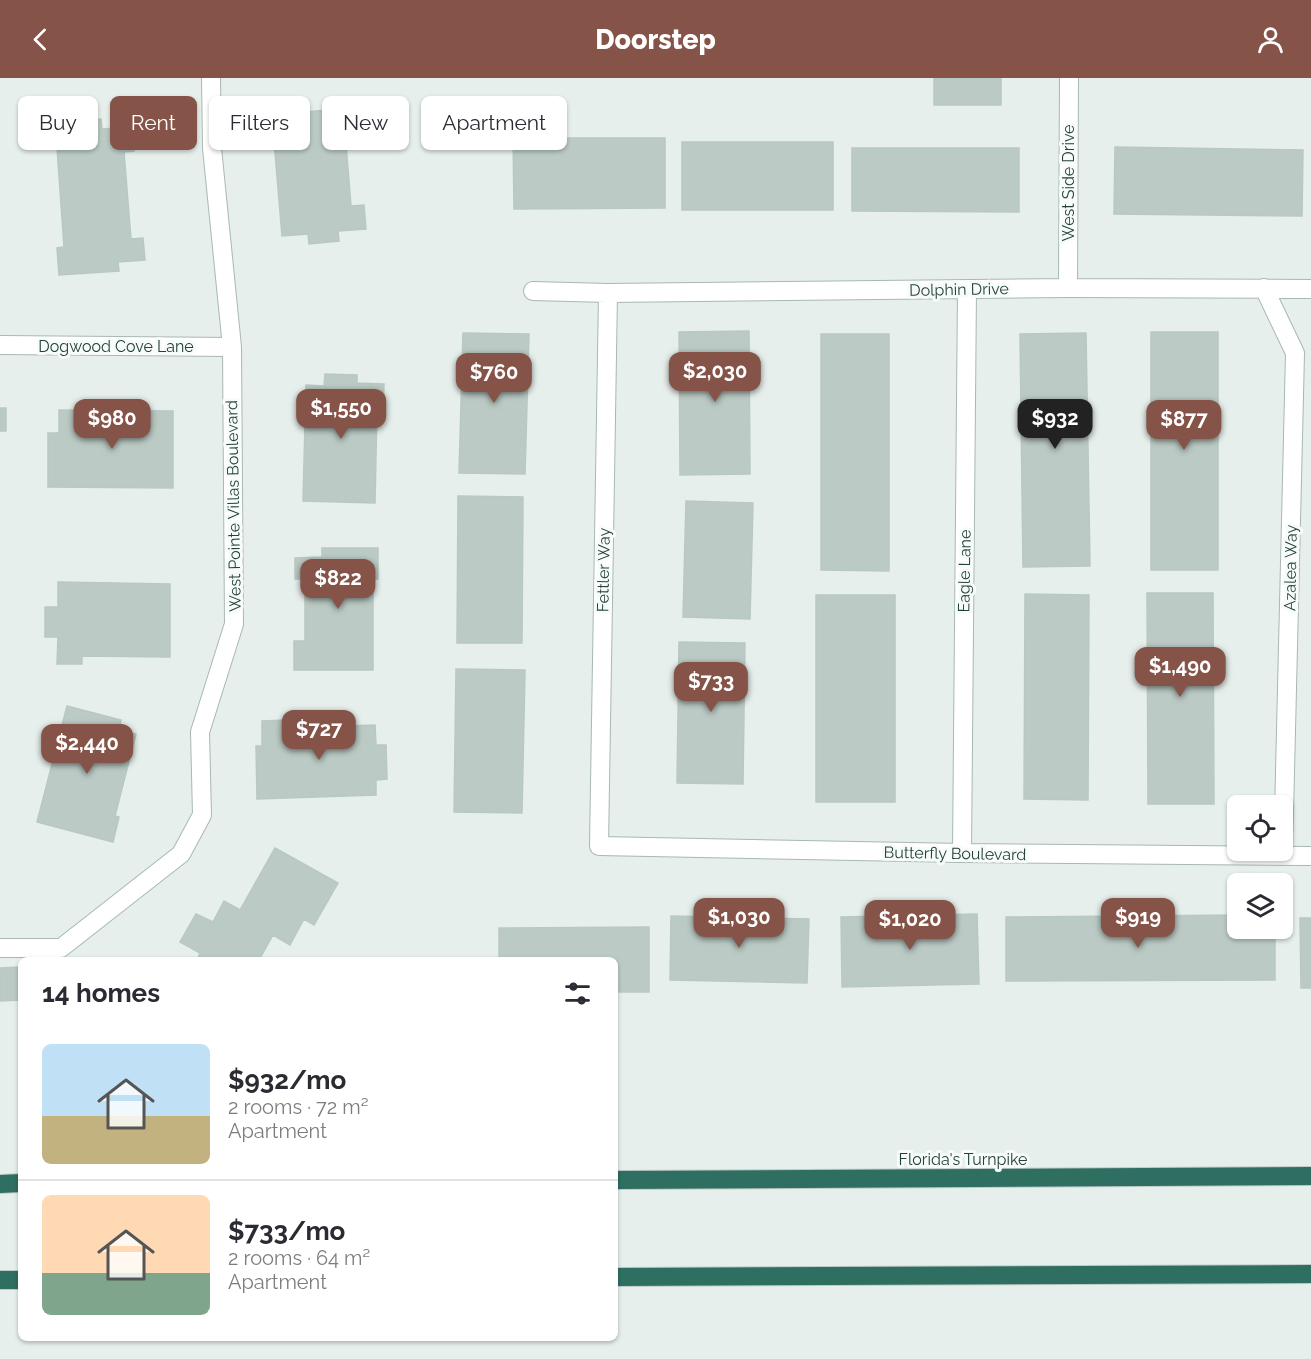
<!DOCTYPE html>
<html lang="en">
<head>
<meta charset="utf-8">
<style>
	:root { --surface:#fff; --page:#f2f2f3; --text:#2b2b33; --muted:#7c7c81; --line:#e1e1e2; --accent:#855347 }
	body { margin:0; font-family:Raleway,sans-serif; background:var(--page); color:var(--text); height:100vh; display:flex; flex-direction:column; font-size:22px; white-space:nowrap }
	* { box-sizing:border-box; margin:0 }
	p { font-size:20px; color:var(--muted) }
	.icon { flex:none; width:33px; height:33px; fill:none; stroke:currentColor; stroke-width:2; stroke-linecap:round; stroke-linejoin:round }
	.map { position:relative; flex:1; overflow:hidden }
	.drawer { position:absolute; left:18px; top:879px; width:600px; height:384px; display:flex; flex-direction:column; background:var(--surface); border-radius:9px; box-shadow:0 2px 4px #0004 }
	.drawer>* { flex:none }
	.top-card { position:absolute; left:18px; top:18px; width:600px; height:54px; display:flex; gap:12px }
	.buttons { position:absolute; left:1227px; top:717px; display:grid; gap:12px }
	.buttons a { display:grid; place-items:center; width:66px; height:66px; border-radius:9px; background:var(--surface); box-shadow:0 2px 4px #0004; font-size:30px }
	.price { position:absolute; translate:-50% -51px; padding:0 14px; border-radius:12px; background:var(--accent); color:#fff; font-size:20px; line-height:39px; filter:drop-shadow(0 2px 3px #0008) }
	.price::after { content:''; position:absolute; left:50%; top:36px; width:18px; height:14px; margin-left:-9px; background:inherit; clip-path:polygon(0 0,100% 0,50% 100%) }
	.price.selected { background:#222; color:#fff }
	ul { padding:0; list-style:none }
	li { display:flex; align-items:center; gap:18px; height:150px; padding:0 24px }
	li+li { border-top:2px solid var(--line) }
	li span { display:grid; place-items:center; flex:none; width:168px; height:120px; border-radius:9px; color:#555 }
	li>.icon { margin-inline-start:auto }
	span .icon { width:72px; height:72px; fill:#fffc; stroke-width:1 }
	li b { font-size:26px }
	h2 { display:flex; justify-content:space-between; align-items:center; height:72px; padding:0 24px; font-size:26px }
	.chip { padding:0 21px; border-radius:9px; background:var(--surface); box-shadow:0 2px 4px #0004; font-size:21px; line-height:54px }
	.chip.selected { background:var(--accent); color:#fff }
	header { display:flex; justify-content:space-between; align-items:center; height:78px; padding:0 24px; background:var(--accent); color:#fff; font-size:27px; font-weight:800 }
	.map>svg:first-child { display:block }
	.building { fill:#bbcac4; stroke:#b8c9c2; stroke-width:1.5 }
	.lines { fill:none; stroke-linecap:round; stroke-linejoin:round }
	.minor-casing { stroke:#a8b8b2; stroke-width:20 }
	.highway-casing { stroke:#c2cac8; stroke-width:20 }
	.minor { stroke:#fff; stroke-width:18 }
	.highway { stroke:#2f6f62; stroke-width:18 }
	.labels { text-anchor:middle; stroke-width:6; stroke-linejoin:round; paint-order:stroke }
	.street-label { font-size:16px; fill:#24423a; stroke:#f7fbf9 }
</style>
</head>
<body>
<header><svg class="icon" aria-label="back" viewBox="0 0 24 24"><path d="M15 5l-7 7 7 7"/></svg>Doorstep<svg class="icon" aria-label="person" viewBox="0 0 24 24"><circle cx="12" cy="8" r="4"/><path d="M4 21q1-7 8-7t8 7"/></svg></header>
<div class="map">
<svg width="1311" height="1281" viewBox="0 0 1311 1281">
	<rect width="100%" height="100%" fill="#e6efeb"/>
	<!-- building -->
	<path class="building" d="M934 0H1001V27H934Z
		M326 32V43L355 40 357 65 346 66 351 128 364 127 366 151 338 153 339 163 309 166 308 156 282 158 273 51 296 49 295 35Z
		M101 41 102 51 132 49 134 73 124 74 131 161 143 160 145 182 118 184 119 193 59 197 57 170 64 169 56 56 74 54 73 42Z
		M513 60H665V130L514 131Z
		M682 64H833V132H682Z
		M1115 69 1303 72 1302 138 1114 136Z
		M852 70H1019V134L852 133Z
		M749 253 750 396 680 397 679 254Z
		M1151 254H1218V492H1151Z
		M463 255 529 256 525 396 459 395Z
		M1086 255 1090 488 1023 489 1020 256Z
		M821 256H889V493L821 492Z
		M325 296 357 297V305L384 306 383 333 377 332 375 425 303 423 306 307 324 308Z
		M0 330H6V353H0Z
		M59 332 173 333V410L48 409V355H59Z
		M458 418 523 419 522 565H457Z
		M686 423 753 425 750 541 683 539Z
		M322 470H378V501H373V592H294V563H305V501H295V480L322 479Z
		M58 504 170 506V579L82 578V586H57L58 559H45V529H58Z
		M1147 515H1213L1214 726H1148Z
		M1025 516 1089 517 1088 722 1024 721Z
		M816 517H895V724H816Z
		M679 564 745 565 743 706 677 705Z
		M456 591 525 592 522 735 454 734Z
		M67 628 121 642 119 652 136 656 115 738 119 739 113 764 37 744Z
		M286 642V650L375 647 376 667H386L387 701 376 702V717L257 721 256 668H262V643Z
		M275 770 338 805 314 847 304 841 290 867 273 857 259 882H197L200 875 180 864 196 836 213 844 224 823 240 832Z
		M977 836 979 906 842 909 841 839Z
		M1238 837V850H1275V902L1006 903V839Z
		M671 838 809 841 807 905 670 902Z
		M1300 840H1311V910H1301Z
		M649 849V914H615V882H499V850Z
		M21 889V922L0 923V890Z"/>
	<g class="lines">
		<!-- minor casing -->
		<g class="minor-casing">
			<path id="minor" d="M1068 210 1069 0
				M1264 210 1295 275 1283 778
				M533 213 608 215 1068 210 1311 211
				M608 215 599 768 962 775 1311 778
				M0 267 232 269
				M962 775 967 211
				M0 870H61L181 776 202 737 200 654 234 546 232 269 212 70 211 0"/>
		</g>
		<!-- highway casing -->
		<g class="highway-casing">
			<path id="highway" d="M615 1102 1311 1098
				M0 1106 21 1105
				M615 1199 1311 1196
				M0 1202H21"/>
		</g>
		<!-- minor -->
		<use href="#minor" class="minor"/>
		<!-- highway -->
		<use href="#highway" class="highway"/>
	</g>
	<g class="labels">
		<!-- street labels -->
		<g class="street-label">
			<text transform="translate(1068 105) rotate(-90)" y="6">West Side Drive</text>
			<text transform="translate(959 211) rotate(-1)" y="6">Dolphin Drive</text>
			<text x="116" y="274">Dogwood Cove Lane</text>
			<text transform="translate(233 428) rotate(-91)" y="6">West Pointe Villas Boulevard</text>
			<text transform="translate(1290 490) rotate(-89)" y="6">Azalea Way</text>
			<text transform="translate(603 492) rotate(-89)" y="6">Fettler Way</text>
			<text transform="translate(964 493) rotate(-89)" y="6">Eagle Lane</text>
			<text transform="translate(955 775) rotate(1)" y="6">Butterfly Boulevard</text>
			<text x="963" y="1087">Florida's Turnpike</text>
		</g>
	</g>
</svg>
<div class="buttons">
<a><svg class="icon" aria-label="locate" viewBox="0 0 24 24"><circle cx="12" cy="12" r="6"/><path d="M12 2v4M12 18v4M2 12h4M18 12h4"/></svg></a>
<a><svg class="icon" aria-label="layers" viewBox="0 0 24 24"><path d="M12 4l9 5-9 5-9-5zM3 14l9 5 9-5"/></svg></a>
</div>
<b class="price" style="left:715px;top:325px">$2,030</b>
<b class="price" style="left:494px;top:326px">$760</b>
<b class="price" style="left:341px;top:362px">$1,550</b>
<b class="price" style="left:112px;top:372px">$980</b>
<b class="price selected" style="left:1055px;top:372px">$932</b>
<b class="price" style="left:1184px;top:373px">$877</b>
<b class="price" style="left:338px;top:532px">$822</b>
<b class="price" style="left:1180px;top:620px">$1,490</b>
<b class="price" style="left:711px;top:635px">$733</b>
<b class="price" style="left:319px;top:683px">$727</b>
<b class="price" style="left:87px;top:697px">$2,440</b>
<b class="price" style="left:739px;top:871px">$1,030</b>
<b class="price" style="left:1138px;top:871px">$919</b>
<b class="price" style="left:910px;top:873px">$1,020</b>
<div class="top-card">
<a class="chip">Buy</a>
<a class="chip selected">Rent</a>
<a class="chip">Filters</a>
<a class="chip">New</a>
<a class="chip">Apartment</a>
</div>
<section class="drawer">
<h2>14 homes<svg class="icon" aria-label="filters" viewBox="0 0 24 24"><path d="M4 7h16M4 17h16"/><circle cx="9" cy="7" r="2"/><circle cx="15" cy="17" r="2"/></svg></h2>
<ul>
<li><span style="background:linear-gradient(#bfe0f5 60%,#c2b280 0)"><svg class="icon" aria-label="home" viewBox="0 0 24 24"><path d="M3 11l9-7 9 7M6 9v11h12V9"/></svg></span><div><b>$932/mo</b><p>2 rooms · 72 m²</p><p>Apartment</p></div></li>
<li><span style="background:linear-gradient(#ffd9b3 65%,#7fa58c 0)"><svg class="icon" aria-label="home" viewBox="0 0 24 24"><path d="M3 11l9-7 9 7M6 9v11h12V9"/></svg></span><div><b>$733/mo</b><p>2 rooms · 64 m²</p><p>Apartment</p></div></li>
</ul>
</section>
</div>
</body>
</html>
